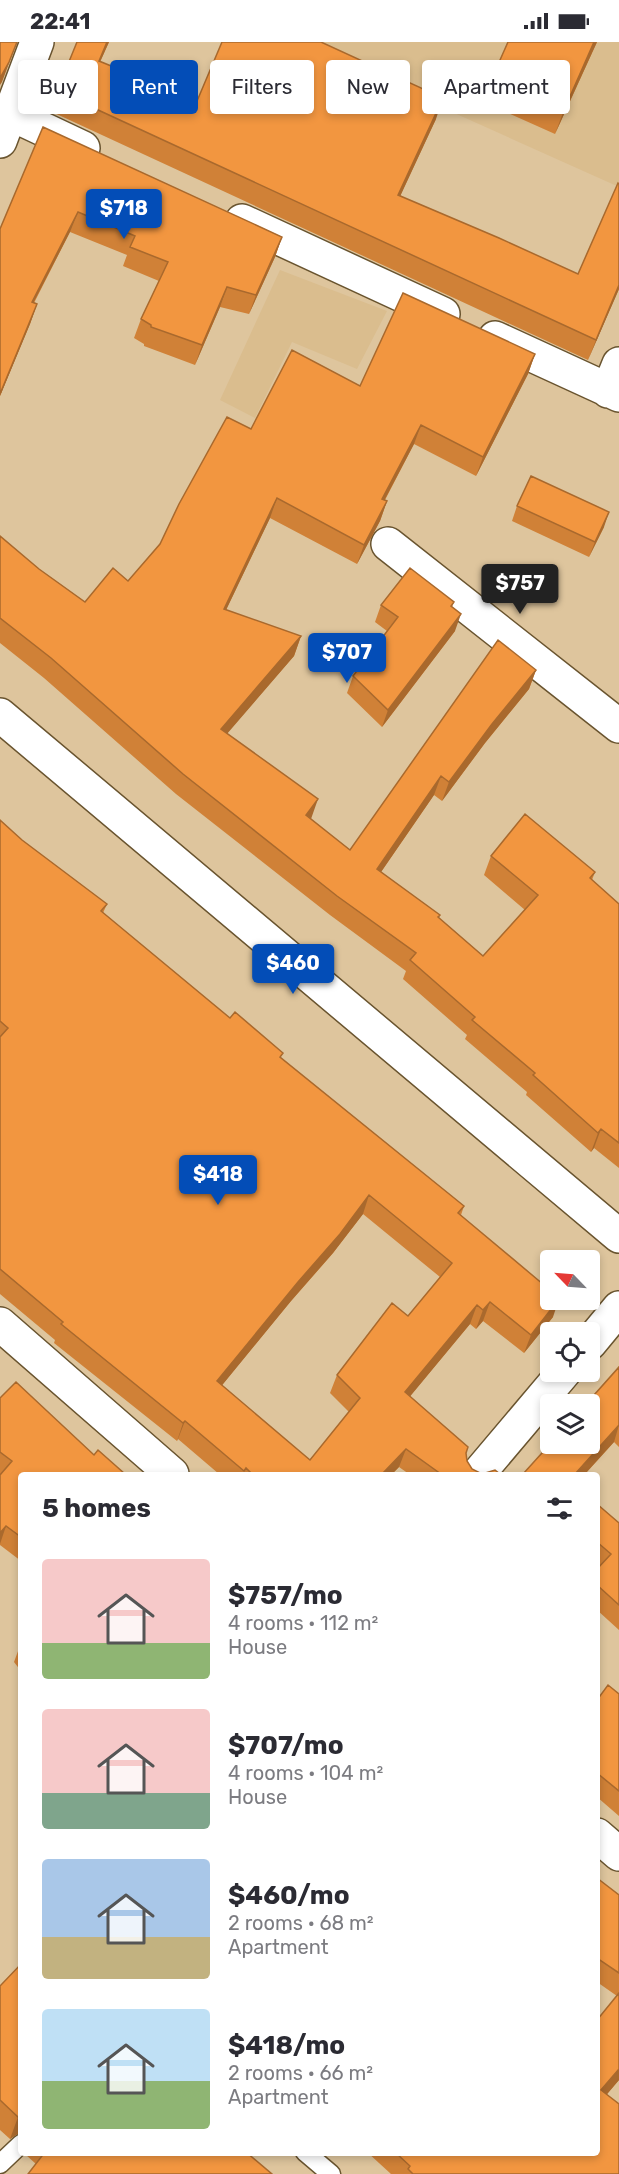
<!DOCTYPE html>
<html lang="en">
<head>
<meta charset="utf-8">
<style>
	:root { --surface:#fff; --page:#f7f7f7; --text:#2b2b33; --muted:#7c7c81; --accent:#034db7 }
	body { margin:0; font-family:Rubik,sans-serif; background:var(--page); color:var(--text); height:100vh; display:flex; flex-direction:column; font-size:22px; white-space:nowrap }
	* { box-sizing:border-box; margin:0 }
	p { font-size:20px; color:var(--muted) }
	.icon { flex:none; width:33px; height:33px; fill:none; stroke:currentColor; stroke-width:2; stroke-linecap:round; stroke-linejoin:round }
	.map { position:relative; flex:1; overflow:hidden }
	.details { position:absolute; left:18px; top:1430px; width:582px; height:684px; display:flex; flex-direction:column; background:var(--surface); border-radius:6px; box-shadow:0 3px 9px #0003 }
	.details>* { flex:none }
	.top-card { position:absolute; left:18px; top:18px; width:584px; height:54px; display:flex; gap:12px }
	.needle { width:39px; rotate:295deg }
	.buttons { position:absolute; left:540px; top:1208px; display:grid; gap:12px }
	.buttons a { display:grid; place-items:center; width:60px; height:60px; border-radius:6px; background:var(--surface); box-shadow:0 3px 9px #0003; font-size:30px }
	.price { position:absolute; translate:-50% -51px; padding:0 14px; border-radius:6px; background:var(--accent); color:#fff; font-size:20px; line-height:39px; filter:drop-shadow(0 2px 3px #0008) }
	.price::after { content:''; position:absolute; left:50%; top:36px; width:18px; height:14px; margin-left:-9px; background:inherit; clip-path:polygon(0 0,100% 0,50% 100%) }
	.price.current { background:#222; color:#fff }
	ul { padding:0; list-style:none }
	li { display:flex; align-items:center; gap:18px; height:150px; padding:0 24px }
	li span { display:grid; place-items:center; flex:none; width:168px; height:120px; border-radius:6px; color:#555 }
	li>.icon { margin-inline-start:auto }
	span .icon { width:72px; height:72px; fill:#fffc; stroke-width:1 }
	li b { font-size:26px }
	h2 { display:flex; justify-content:space-between; align-items:center; height:72px; padding:0 24px; font-size:26px }
	.pill { padding:0 21px; border-radius:6px; background:var(--surface); box-shadow:0 3px 9px #0003; font-size:21px; line-height:54px }
	.pill.current { background:var(--accent); color:#fff }
	.status { display:flex; justify-content:space-between; align-items:center; height:42px; padding:0 30px; background:var(--surface); direction:ltr }
	.status svg { height:16px; fill:currentColor }
	.map>svg:first-child { display:block }
	.built { fill:#dabd8e }
	.lines { fill:none; stroke-linecap:round; stroke-linejoin:round }
	.service-casing { stroke:#69542f; stroke-width:21 }
	.minor-casing { stroke:#69542f; stroke-width:36 }
	.service { stroke:#fff; stroke-width:18 }
	.minor { stroke:#fff; stroke-width:33 }
	.wall { fill:#d08137; fill-rule:evenodd }
	.shaded-wall { fill:#a9692d }
	.building { fill:#f29640; stroke:#a9692d; stroke-width:1.5; fill-rule:evenodd }
</style>
</head>
<body>
<div class="status"><b>22:41</b><svg viewBox="0 0 49 12"><path d="M0 12V9h3v3zM5 12V6h3v6zM10 12V3h3v9zM15 12V0h3v12zM26 1h20v11H26zM47 4h2v5h-2z"/></svg></div>
<div class="map">
<svg width="619" height="2132" viewBox="0 0 619 2132">
	<rect width="100%" height="100%" fill="#dec59d"/>
	<!-- built -->
	<path class="built" d="M296 0H619V145Z
		M280 228 387 269 357 327 292 300 255 376 220 358Z"/>
	<g class="lines">
		<!-- service casing -->
		<g class="service-casing">
			<path id="service" d="M305 2110 331 2132
				M0 2122 21 2102"/>
		</g>
		<!-- minor casing -->
		<g class="minor-casing">
			<path id="minor" d="M11 72 83 106
				M0 99 37 0
				M242 179 443 272
				M495 296 619 353
				M608 349 619 322
				M388 502 619 684
				M0 673 619 1194
				M0 1282 172 1432
				M590 1301 619 1266
				M478 1432 565 1329
				M597 1793 619 1812"/>
		</g>
		<!-- service -->
		<use href="#service" class="service"/>
		<!-- minor -->
		<use href="#minor" class="minor"/>
	</g>
	<!-- wall -->
	<path class="wall" d="M77 0H109L100 20 197 59 436 77 400 154 578 232 619 142V247L588 318 50 69Z
		M508 0H597L555 92 483 60 492 36Z
		M43 85 282 195 275 215 249 272 220 265 195 323 144 304V302L134 296 141 277 159 239 123 224 127 213 70 190 34 261 37 262 30 282 0 354V187Z
		M535 312 528 332 476 434 414 402 385 458 387 459 380 479 357 522 270 476 226 568 301 594 294 614 227 691 311 777 350 808 536 628 529 647 485 701 442 759 434 753 381 830 440 873 439 876 483 914 525 868 484 833 491 814 595 830 592 838 619 862V1126L594 1106 591 1110 526 1053 527 1050 465 997 467 993 403 937 406 929 330 873 176 752 44 636 0 601V494L39 527 85 560 128 539 160 502 251 387 360 344Z
		M517 464 604 485 589 515 512 479Z
		M454 560 452 565 455 589 382 685 347 651 353 634 387 589 375 580 381 563Z
		M0 778 22 798 107 862 103 871 230 976 464 1164 461 1173 553 1275 524 1311 483 1279 476 1287 470 1282 410 1354 466 1411 467 1419 472 1427 482 1432H500H409L399 1425 392 1432H219L178 1397 177 1399 54 1301 55 1298 0 1252ZM363 1172 440 1235 408 1274 337 1333 330 1351 349 1370 310 1418 222 1343 291 1259 333 1211Z
		M619 1325V1405L614 1400 585 1432H523Z
		M0 1356 125 1432H21V1519L0 1503Z
		M597 1462 619 1481V1588L597 1568V1527L598 1526 597 1524Z
		M21 1601V1629L14 1620Z
		M597 1652 600 1654 619 1652V1774L597 1755Z
		M597 1836 619 1853V2038L607 2052 619 2132H391L367 2110H597L617 1954 597 1940Z
		M21 1922V2092L19 2091 10 2097 0 2088V1944Z
		M27 2110H246L36 2122 26 2113Z"/>
	<!-- shaded-wall -->
	<path class="shaded-wall" d="M17 0 2 40 0 43V36Z
		M107 0H109L91 40 99 19Z
		M594 0H597L555 92 564 68Z
		M443 56 436 77 391 174 398 153Z
		M78 170 70 190 24 279 32 260Z
		M282 195 275 215 249 272 256 253Z
		M619 243V247L588 318 596 298Z
		M227 245 220 265 195 323 202 303Z
		M37 262 30 282 0 354V352Z
		M535 312 528 332 476 434 483 415Z
		M421 383 414 402 375 476 382 457Z
		M277 456 270 476 217 587 224 567Z
		M387 459 380 479 357 522 364 503Z
		M609 470 604 485 589 515 595 500Z
		M461 572 455 589 382 685 388 668Z
		M301 594 294 614 214 707 221 687Z
		M536 628 529 647 485 701 442 759 449 740 492 682Z
		M441 734 434 753 370 846 377 827Z
		M318 757 311 777 306 773Z
		M601 1087 594 1106 591 1110 598 1091Z
		M369 1153 363 1172 333 1211 291 1259 210 1358 217 1339Z
		M559 1257 553 1275 524 1311 531 1293Z
		M490 1260 483 1279 476 1287 483 1268Z
		M477 1263 470 1282 398 1369 405 1350Z
		M185 1379 178 1397 177 1399 183 1381Z
		M619 1383 614 1400 585 1432H575Z
		M406 1407 399 1425 392 1432H382Z
		M6 1484 0 1502V1491Z
		M619 2027V2038L597 2064 601 2048Z
		M21 2073V2085L19 2091 10 2097 18 2075Z"/>
	<!-- building -->
	<path class="building" d="M0 0H17L9 20 0 36Z
		M77 0H107L99 19 197 59 222 0H321L443 56 398 153 499 196 578 232 618 141 619 142V243L596 298 57 49Z
		M508 0H594L564 68 492 36Z
		M43 85 282 195 256 253 227 245 202 303 151 285V283L141 277 168 220 130 205 135 194 78 170 32 260 37 262 0 352V187Z
		M403 251 535 312 483 415 421 383 382 457 387 459 364 503 277 456 224 567 301 594 221 687 318 757 306 773 350 808 498 598 536 628 492 682 449 740 441 734 377 827 440 873 438 875 483 914 538 853 491 814 525 772 595 830 590 836 619 862V1101L601 1087 598 1091 533 1033 535 1031 472 978 475 975 410 918 416 911 337 854 183 732 51 616 0 576V494L39 527 85 560 113 526 128 539 160 502 179 462 227 375 251 387 292 308 360 344Z
		M531 434 609 470 595 500 517 464Z
		M410 526 454 560 451 564 461 572 388 668 353 634 398 575 381 563Z
		M0 778 22 798 107 862 101 869 230 976 235 970 283 1011 280 1015 464 1164 458 1171 550 1248V1257H559L531 1293 490 1260 483 1268 477 1263 405 1350 468 1405 466 1411 467 1419 472 1427 482 1432 495 1428 500 1432H441L406 1407 382 1432H252L246 1426 244 1429 185 1379 183 1381 61 1282 63 1280 0 1227V995L8 986 0 979ZM369 1153 452 1221 408 1274 392 1261 337 1333 360 1356 310 1418 217 1339 298 1240 340 1192Z
		M619 1325V1383L575 1432H523L551 1401H590V1362H586Z
		M16 1340 94 1413 98 1408 125 1432H21V1495L6 1484 0 1491V1433L12 1419 0 1410V1356Z
		M597 1462 619 1481V1563L597 1543V1527L611 1512 597 1500Z
		M608 1643 619 1652V1749L597 1731V1652L600 1654Z
		M597 1836 619 1853V1931L597 1916Z
		M21 1922V2073L18 2075 0 2058V1944Z
		M619 1951V2027L601 2048 619 2062V2132H413L408 2127 410 2124 395 2110H597V1978Z
		M45 2110H246L272 2132H28Z"/>
</svg>
<div class="buttons">
<a><svg class="needle" viewBox="-14 -14 28 28"><path d="M0-13l5 13h-10z" fill="#e53935"/><path d="M0 13l5-13h-10z" fill="#7c7c81"/></svg></a>
<a><svg class="icon" aria-label="locate" viewBox="0 0 24 24"><circle cx="12" cy="12" r="6"/><path d="M12 2v4M12 18v4M2 12h4M18 12h4"/></svg></a>
<a><svg class="icon" aria-label="layers" viewBox="0 0 24 24"><path d="M12 4l9 5-9 5-9-5zM3 14l9 5 9-5"/></svg></a>
</div>
<b class="price" style="left:124px;top:198px">$718</b>
<b class="price current" style="left:520px;top:573px">$757</b>
<b class="price" style="left:347px;top:642px">$707</b>
<b class="price" style="left:293px;top:953px">$460</b>
<b class="price" style="left:218px;top:1164px">$418</b>
<div class="top-card">
<a class="pill">Buy</a>
<a class="pill current">Rent</a>
<a class="pill">Filters</a>
<a class="pill">New</a>
<a class="pill">Apartment</a>
</div>
<section class="details">
<h2>5 homes<svg class="icon" aria-label="filters" viewBox="0 0 24 24"><path d="M4 7h16M4 17h16"/><circle cx="9" cy="7" r="2"/><circle cx="15" cy="17" r="2"/></svg></h2>
<ul>
<li><span style="background:linear-gradient(#f6c9c9 70%,#8fb573 0)"><svg class="icon" aria-label="home" viewBox="0 0 24 24"><path d="M3 11l9-7 9 7M6 9v11h12V9"/></svg></span><div><b>$757/mo</b><p>4 rooms · 112 m²</p><p>House</p></div></li>
<li><span style="background:linear-gradient(#f6c9c9 70%,#7fa58c 0)"><svg class="icon" aria-label="home" viewBox="0 0 24 24"><path d="M3 11l9-7 9 7M6 9v11h12V9"/></svg></span><div><b>$707/mo</b><p>4 rooms · 104 m²</p><p>House</p></div></li>
<li><span style="background:linear-gradient(#a9c7e8 65%,#c2b280 0)"><svg class="icon" aria-label="home" viewBox="0 0 24 24"><path d="M3 11l9-7 9 7M6 9v11h12V9"/></svg></span><div><b>$460/mo</b><p>2 rooms · 68 m²</p><p>Apartment</p></div></li>
<li><span style="background:linear-gradient(#bfe0f5 60%,#8fb573 0)"><svg class="icon" aria-label="home" viewBox="0 0 24 24"><path d="M3 11l9-7 9 7M6 9v11h12V9"/></svg></span><div><b>$418/mo</b><p>2 rooms · 66 m²</p><p>Apartment</p></div></li>
</ul>
</section>
</div>
</body>
</html>
